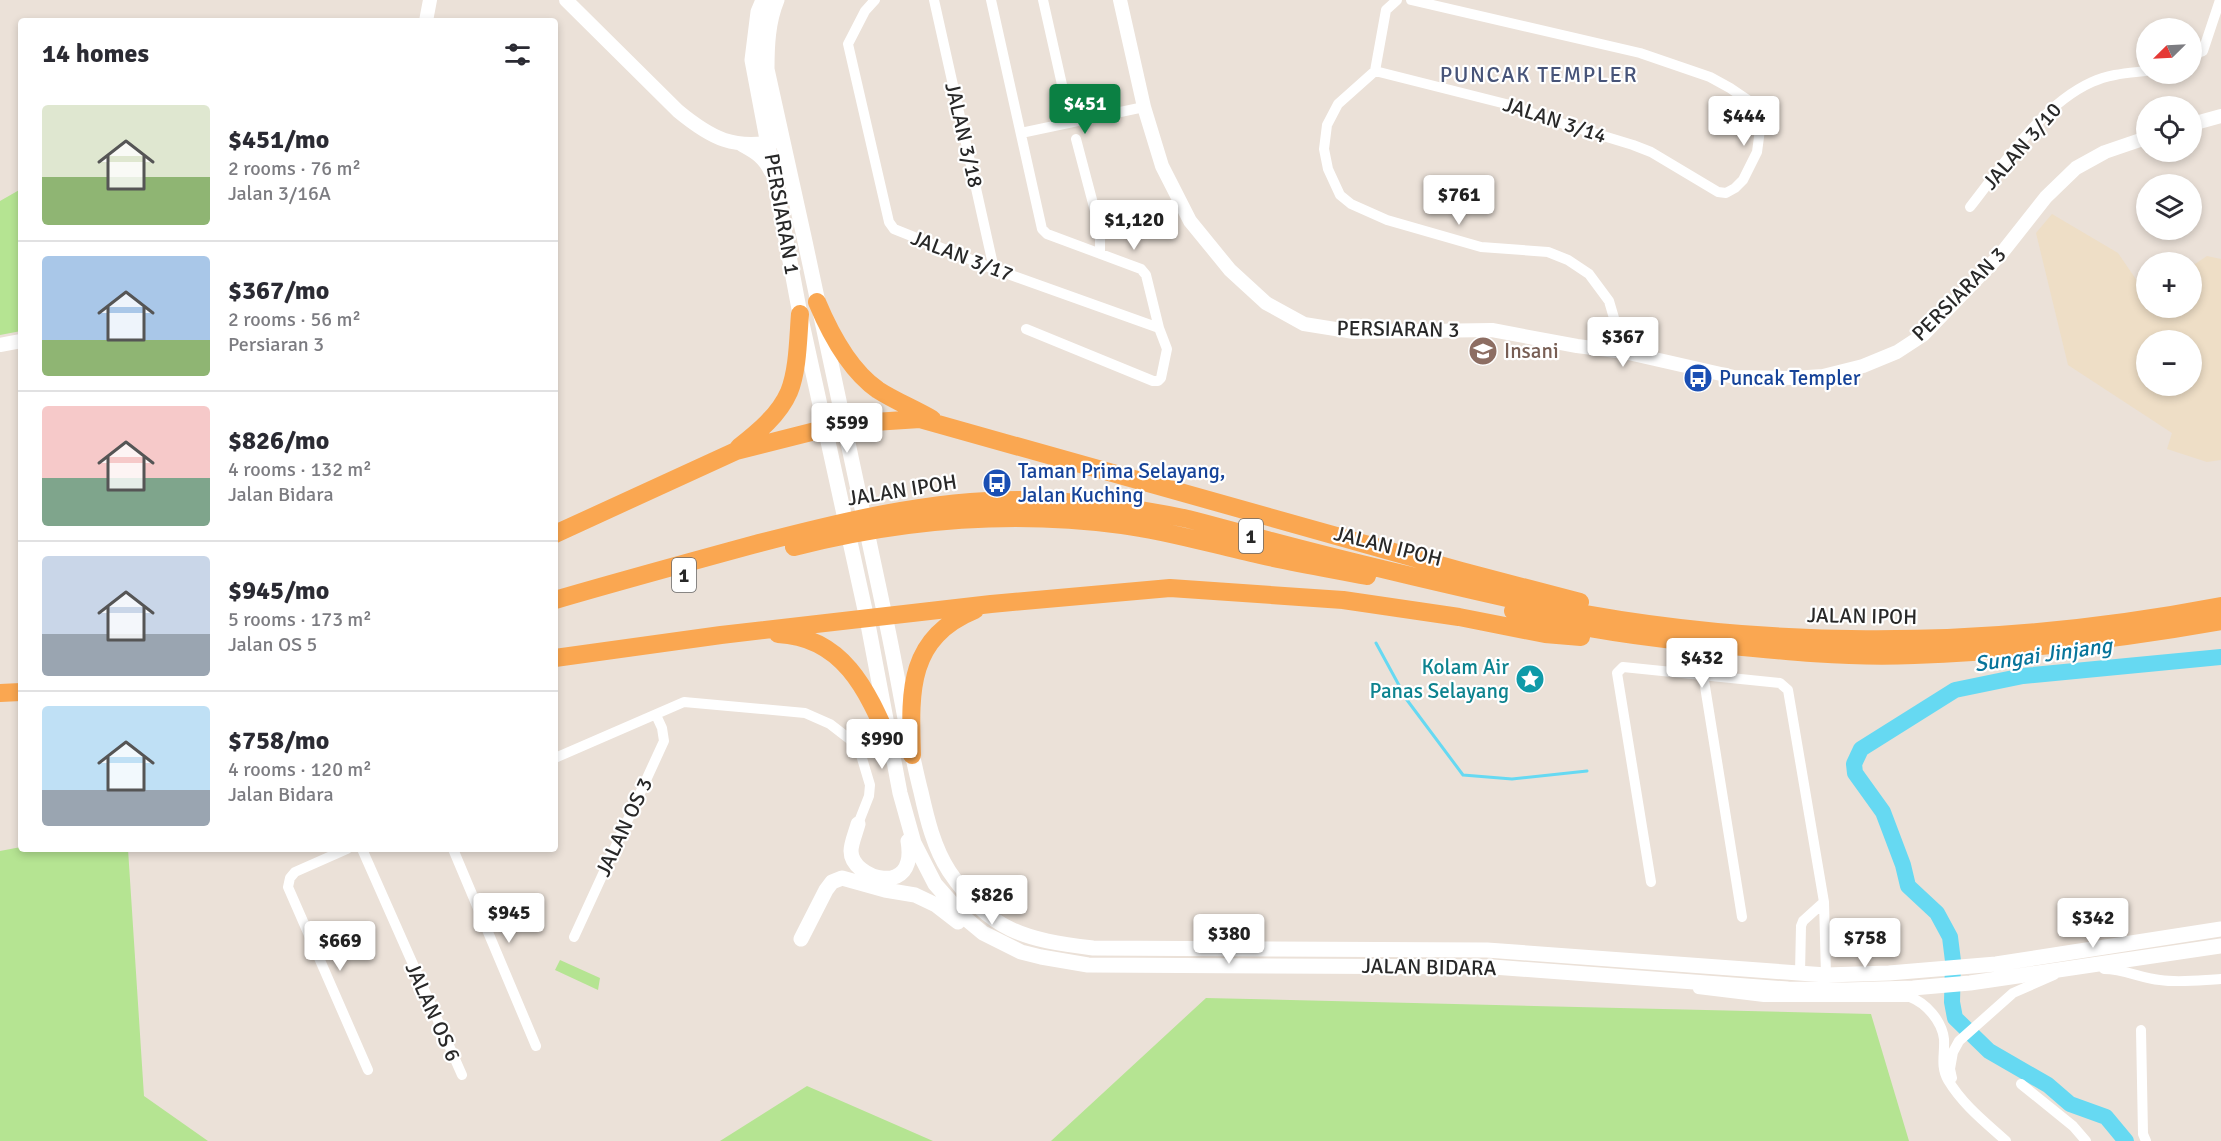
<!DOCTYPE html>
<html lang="en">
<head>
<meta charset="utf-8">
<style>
	:root { --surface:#fff; --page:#f7f7f7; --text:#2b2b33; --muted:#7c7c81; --line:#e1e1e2; --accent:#0b8043 }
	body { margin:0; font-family:Signika,sans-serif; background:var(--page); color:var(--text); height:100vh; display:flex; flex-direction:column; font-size:22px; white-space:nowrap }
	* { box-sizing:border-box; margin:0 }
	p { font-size:20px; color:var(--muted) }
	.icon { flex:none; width:33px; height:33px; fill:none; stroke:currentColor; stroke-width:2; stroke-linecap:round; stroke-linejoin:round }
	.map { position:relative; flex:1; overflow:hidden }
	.drawer { position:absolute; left:18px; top:18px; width:540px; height:834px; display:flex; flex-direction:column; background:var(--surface); border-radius:6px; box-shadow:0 3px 9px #0003 }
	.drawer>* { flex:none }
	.needle { width:39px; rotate:246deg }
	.controls { position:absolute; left:2136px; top:18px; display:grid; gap:12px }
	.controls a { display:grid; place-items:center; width:66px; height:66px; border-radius:50%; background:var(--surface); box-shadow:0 3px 9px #0003; font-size:30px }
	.price { position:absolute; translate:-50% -51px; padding:0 14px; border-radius:6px; background:#fff; color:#222; font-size:20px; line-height:39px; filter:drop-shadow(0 2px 3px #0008) }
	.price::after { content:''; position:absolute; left:50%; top:36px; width:18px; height:14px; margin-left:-9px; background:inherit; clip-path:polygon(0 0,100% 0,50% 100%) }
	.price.active { background:var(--accent); color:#fff }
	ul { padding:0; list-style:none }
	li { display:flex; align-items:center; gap:18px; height:150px; padding:0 24px }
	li+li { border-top:2px solid var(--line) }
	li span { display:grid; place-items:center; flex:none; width:168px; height:120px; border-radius:6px; color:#555 }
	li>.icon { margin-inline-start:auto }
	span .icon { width:72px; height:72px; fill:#fffc; stroke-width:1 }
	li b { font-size:26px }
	h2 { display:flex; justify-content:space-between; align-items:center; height:72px; padding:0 24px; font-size:26px }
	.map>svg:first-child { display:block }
	.education { fill:#eedec6; fill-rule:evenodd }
	.green { fill:#b5e492 }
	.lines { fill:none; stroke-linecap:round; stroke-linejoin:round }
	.stream { stroke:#66d9f2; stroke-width:3 }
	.river { stroke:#66d9f2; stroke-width:16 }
	.minor { stroke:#fff; stroke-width:10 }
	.tertiary { stroke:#fff; stroke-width:14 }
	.secondary { stroke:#fff; stroke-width:15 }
	.trunk { stroke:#faa751; stroke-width:18 }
	.labels { text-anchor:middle; stroke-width:4.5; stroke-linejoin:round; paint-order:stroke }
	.shield { fill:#fff; stroke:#686868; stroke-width:1.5 }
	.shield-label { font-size:20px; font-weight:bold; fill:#282828 }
	.street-label { font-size:21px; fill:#282828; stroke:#fff }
	.education-label { font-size:21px; fill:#785e54; stroke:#fff; text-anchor:start }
	.transit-label { font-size:21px; fill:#164399; stroke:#fff; text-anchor:start }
	.culture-label { font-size:21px; fill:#0d838f; stroke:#fff; text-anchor:end }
	.neighbourhood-label { font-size:22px; letter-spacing:1.5px; fill:#475479; stroke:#fff }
	.water-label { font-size:22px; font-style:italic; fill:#08759b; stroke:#fff }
</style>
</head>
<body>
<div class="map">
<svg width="2221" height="1141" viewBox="0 0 2221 1141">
	<rect width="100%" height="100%" fill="#ebe1d8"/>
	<!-- education -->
	<path class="education" d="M2052 214 2118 253 2146 294V308H2192V266L2207 256 2221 259V460L2207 462 2167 449 2172 433 2068 365 2036 233ZM2146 340H2192V386H2146Z"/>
	<!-- green -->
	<path class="green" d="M21 189V331L0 335V201Z
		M21 847V849H128L144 1096 208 1141H0V851Z
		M560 960 600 978 598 990 555 970Z
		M1206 998 1871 1014 1909 1141H1051Z
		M807 1086 933 1141H720Z"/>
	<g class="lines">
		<!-- stream -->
		<path class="stream" d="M1376 643 1407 700 1463 775 1512 779 1587 771"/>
		<!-- river -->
		<path class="river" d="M2126 1141 2106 1117 2070 1104 2048 1085 1989 1051 1955 1018 1952 1002 1953 961 1950 937 1937 913 1908 886 1903 865 1883 812 1855 773 1854 764 1861 749 1955 690 2023 676 2221 657"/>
		<!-- minor -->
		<path class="minor" d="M875 0 865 11 848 44 889 222 894 229 994 269 1159 328
			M934 0 994 269
			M991 0 1042 229 1047 234 1141 269 1146 275 1159 328 1167 349 1161 378 1158 381H1153L1026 329
			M1043 0 1065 98
			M1397 0 1386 10 1375 71 1338 104 1327 125 1324 149 1328 169 1340 195 1351 204 1387 220 1481 247 1548 252 1568 260 1589 274 1609 301 1624 352
			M2192 55 2203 51 2220 0
			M1375 71 1506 104 1551 120 1633 145 1651 152 1718 192 1726 193 1735 188 1743 180 1757 152 1761 122 1760 114 1755 105 1730 88 1710 77 1640 53 1411 0
			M1021 133 1144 107
			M1076 139 1100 230V254
			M1970 207C2004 164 2041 105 2092 82 2109 74 2129 73 2146 71
			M1703 674 1742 917
			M555 758 684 702 805 713 830 724 852 741 861 755 870 785 869 796 858 824
			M347 849 295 872 290 878 288 887 368 1070
			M362 849 462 1075
			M453 849 536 1046
			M1651 882 1617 673 1623 667 1780 683 1788 690 1824 902 1826 975
			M574 937 664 741 662 728 656 715
			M2104 969C2124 969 2140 978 2160 980 2180 983 2201 980 2221 979
			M1800 973 1801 926 1803 921 1824 902
			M1698 989 1764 997H1910C1926 1003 1942 1021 1944 1039 1945 1054 1940 1066 1948 1080 1963 1105 1985 1122 2006 1141
			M2141 1030 2143 1134 2146 1141
			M1952 1078 1950 1069 1953 1052 1959 1041 2013 993 2054 975
			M2021 1084 2073 1126 2086 1141"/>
		<!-- tertiary -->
		<path class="tertiary" d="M566 0 678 111C712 139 734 150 778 141
			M1120 0 1144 107 1162 166 1190 221 1230 270 1266 303 1304 324 1354 332 1492 330 1577 346 1624 352 1734 377 1793 378 1823 376 1863 366 1897 352 1923 335 2001 254 2046 197 2076 168 2105 152 2146 138
			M426 21 430 0
			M2192 124 2221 116
			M0 345 21 341"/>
		<!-- secondary -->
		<path class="secondary" d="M763 0 758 12 752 60 800 314 867 619 900 793 914 843 935 884 965 918 983 933 1021 952 1041 957 1088 965 1493 967 1788 989 1847 990 1913 988 1970 983 2221 946
			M777 0C768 22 767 45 767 69 808 251 846 434 885 616 898 674 906 734 921 792 927 819 934 848 949 871 989 931 1025 940 1093 948L1487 950 1826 975 1889 973 1996 964 2221 929
			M743 145C756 152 764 157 771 171
			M858 824C856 832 851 843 851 851 851 879 918 899 908 841
			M801 939 826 890 832 882 842 878 885 890 915 895 936 905 958 922"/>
		<!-- trunk -->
		<path class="trunk" d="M817 302C830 333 849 370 878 390 895 401 915 409 932 419
			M739 447C758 432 779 415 789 392 798 370 798 338 800 314
			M555 534 736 451 843 424 920 419 1461 571 1580 602
			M794 547C903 519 1010 510 1122 525 1169 531 1214 545 1260 555 1295 563 1331 569 1367 576
			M555 600C620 581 686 563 752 545 840 522 928 500 1020 500 1076 501 1133 507 1188 519 1216 526 1243 534 1271 541 1350 562 1431 581 1511 599 1745 652 1986 651 2221 606
			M1513 611C1579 629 1646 638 1714 644 1781 651 1847 658 1914 655 2017 651 2120 639 2221 621
			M778 634C845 637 868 693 891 745
			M555 658 721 635 991 604 1170 588 1343 600 1459 617 1545 634 1581 637
			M0 693 21 692
			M912 755C910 692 907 638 975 610"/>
	</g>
	<!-- icons -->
	<defs>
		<g id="school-disc" transform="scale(1.5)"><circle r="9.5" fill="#8d6e63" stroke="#fff"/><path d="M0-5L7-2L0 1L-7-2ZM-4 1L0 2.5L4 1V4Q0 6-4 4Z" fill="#fff"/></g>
		<g id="bus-disc" transform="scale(1.5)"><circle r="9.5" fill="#1a4fb4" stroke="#fff"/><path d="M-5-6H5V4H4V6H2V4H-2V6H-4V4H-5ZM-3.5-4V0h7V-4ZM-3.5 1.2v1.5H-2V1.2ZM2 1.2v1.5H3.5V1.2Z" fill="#fff"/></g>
		<g id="sight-disc" transform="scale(1.5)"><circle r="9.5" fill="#0f9aa8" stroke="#fff"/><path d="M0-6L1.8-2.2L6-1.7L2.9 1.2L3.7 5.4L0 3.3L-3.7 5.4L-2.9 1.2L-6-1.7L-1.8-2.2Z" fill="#fff"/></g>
	</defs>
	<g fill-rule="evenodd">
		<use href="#school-disc" x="1483" y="351"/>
		<use href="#bus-disc" x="1698" y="378"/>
		<use href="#bus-disc" x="997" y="483"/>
		<use href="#sight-disc" x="1530" y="679"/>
	</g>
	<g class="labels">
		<!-- shield labels -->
		<g class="shield">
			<rect x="1239" y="519" width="24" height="34" rx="4.5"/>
			<rect x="672" y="558" width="24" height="34" rx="4.5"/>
		</g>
		<g class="shield-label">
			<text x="1251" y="543">1</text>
			<text x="684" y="582">1</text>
		</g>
		<!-- street labels -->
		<g class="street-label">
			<text transform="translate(1555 120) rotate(18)" y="7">JALAN 3/14</text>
			<text transform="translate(964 135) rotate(77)" y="7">JALAN 3/18</text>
			<text transform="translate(2022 146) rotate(-49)" y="7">JALAN 3/10</text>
			<text transform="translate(782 214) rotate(80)" y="7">PERSIARAN 1</text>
			<text transform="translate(962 256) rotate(21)" y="7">JALAN 3/17</text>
			<text transform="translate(1959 294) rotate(-45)" y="7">PERSIARAN 3</text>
			<text transform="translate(1398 329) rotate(1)" y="7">PERSIARAN 3</text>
			<text transform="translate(902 490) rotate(-9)" y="7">JALAN IPOH</text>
			<text transform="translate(1388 546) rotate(14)" y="7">JALAN IPOH</text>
			<text transform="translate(1862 616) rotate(1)" y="7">JALAN IPOH</text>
			<text transform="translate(624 827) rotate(-65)" y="7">JALAN OS 3</text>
			<text transform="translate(1429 967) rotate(1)" y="7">JALAN BIDARA</text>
			<text transform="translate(433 1012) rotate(66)" y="7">JALAN OS 6</text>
		</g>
		<!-- education labels -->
		<g class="education-label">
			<text x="1504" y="358">Insani</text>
		</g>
		<!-- transit labels -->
		<g class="transit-label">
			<text x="1719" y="385">Puncak Templer</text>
			<text x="1018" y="478">Taman Prima Selayang,<tspan x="1018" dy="24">Jalan Kuching</tspan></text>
		</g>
		<!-- culture labels -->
		<g class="culture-label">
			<text x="1509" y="674">Kolam Air<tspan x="1509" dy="24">Panas Selayang</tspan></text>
		</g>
		<!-- neighbourhood labels -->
		<g class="neighbourhood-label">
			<text x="1539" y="82">PUNCAK TEMPLER</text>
		</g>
		<!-- water labels -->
		<g class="water-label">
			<text transform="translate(2043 654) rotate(-8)" y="8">Sungai Jinjang</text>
		</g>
	</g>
</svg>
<div class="controls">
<a><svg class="needle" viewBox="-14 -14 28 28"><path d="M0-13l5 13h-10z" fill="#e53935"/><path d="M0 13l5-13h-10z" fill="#7c7c81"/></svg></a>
<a><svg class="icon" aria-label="locate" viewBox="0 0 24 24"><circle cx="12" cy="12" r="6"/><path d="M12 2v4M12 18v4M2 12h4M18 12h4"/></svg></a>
<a><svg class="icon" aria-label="layers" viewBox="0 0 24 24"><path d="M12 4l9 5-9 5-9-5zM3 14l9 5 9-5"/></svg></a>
<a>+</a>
<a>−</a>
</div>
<b class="price active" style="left:1085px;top:135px">$451</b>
<b class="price" style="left:1744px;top:147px">$444</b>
<b class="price" style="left:1459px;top:226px">$761</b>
<b class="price" style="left:1134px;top:251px">$1,120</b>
<b class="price" style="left:1623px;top:368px">$367</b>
<b class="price" style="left:847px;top:454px">$599</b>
<b class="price" style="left:1702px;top:689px">$432</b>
<b class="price" style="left:882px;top:770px">$990</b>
<b class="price" style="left:992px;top:926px">$826</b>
<b class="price" style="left:509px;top:944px">$945</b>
<b class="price" style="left:2093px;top:949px">$342</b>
<b class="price" style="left:1229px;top:965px">$380</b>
<b class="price" style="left:1865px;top:969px">$758</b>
<b class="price" style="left:340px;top:972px">$669</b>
<section class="drawer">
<h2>14 homes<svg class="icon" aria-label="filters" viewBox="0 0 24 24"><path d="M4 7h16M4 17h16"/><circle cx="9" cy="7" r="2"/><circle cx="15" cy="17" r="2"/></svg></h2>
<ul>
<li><span style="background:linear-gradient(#dfe7d0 60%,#8fb573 0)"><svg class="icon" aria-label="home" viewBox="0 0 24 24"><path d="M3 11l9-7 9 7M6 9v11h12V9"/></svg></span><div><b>$451/mo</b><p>2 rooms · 76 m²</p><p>Jalan 3/16A</p></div></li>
<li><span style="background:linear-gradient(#a9c7e8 70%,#8fb573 0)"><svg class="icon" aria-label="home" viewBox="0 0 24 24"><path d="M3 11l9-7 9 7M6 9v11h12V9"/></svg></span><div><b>$367/mo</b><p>2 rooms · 56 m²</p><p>Persiaran 3</p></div></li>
<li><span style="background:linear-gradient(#f6c9c9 60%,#7fa58c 0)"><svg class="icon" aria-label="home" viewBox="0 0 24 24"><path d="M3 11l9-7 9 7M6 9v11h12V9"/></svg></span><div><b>$826/mo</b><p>4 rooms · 132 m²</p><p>Jalan Bidara</p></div></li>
<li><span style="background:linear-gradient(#c9d6e8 65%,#9aa5b1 0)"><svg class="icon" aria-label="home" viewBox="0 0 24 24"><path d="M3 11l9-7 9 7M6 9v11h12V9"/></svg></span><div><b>$945/mo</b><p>5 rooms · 173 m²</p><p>Jalan OS 5</p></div></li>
<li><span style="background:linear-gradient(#bfe0f5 70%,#9aa5b1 0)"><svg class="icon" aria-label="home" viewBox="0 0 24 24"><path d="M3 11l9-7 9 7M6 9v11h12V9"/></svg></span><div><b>$758/mo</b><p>4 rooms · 120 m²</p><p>Jalan Bidara</p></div></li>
</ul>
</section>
</div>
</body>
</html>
